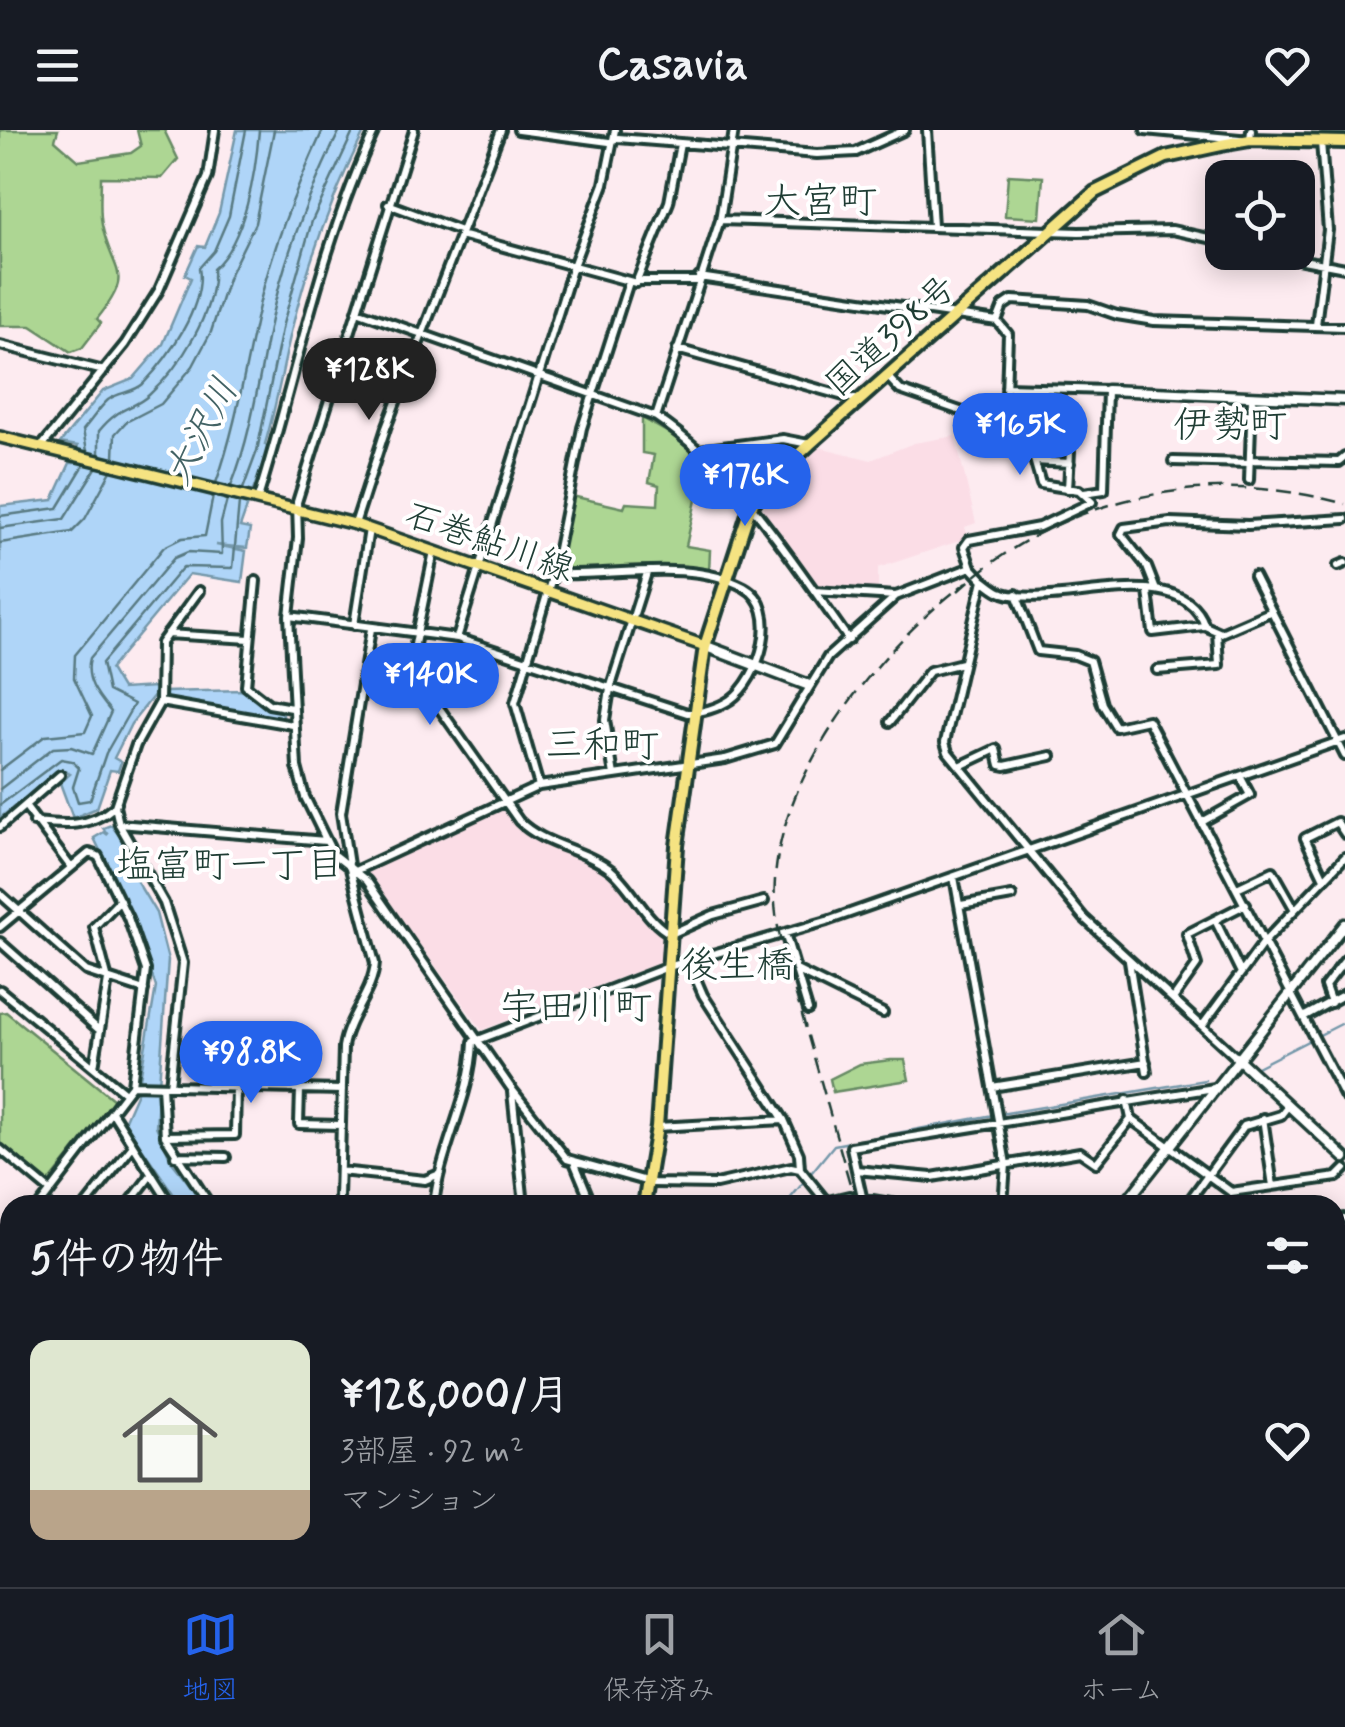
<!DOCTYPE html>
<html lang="ja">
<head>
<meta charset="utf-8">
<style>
	:root { --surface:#171b24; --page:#242831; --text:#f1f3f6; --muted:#9ea1a6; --line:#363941; --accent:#2563eb }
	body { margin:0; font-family:Mynerve,"Klee One",sans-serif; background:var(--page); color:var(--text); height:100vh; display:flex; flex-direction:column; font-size:38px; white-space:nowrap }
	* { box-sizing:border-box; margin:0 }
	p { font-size:32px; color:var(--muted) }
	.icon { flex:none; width:55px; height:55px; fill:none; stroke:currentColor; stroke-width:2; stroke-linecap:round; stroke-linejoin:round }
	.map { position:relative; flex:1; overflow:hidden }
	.side { position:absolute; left:0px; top:1065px; width:1345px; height:392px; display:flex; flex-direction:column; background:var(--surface); border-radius:30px 30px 0 0; box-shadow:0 5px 25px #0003 }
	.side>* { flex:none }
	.buttons { position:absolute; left:1205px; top:30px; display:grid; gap:20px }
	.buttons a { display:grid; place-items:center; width:110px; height:110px; border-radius:20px; background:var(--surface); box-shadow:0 5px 25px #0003; font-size:50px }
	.price { position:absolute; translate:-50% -85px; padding:0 22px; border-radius:35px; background:var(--accent); color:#fff; font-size:32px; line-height:65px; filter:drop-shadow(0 2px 5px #0008) }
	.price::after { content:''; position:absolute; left:50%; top:60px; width:30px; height:22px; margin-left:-15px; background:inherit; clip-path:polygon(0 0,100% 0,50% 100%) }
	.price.on { background:#222; color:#fff }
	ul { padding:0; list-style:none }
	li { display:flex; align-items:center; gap:30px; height:250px; padding:0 30px }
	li+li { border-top:2px solid var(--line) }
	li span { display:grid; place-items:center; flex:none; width:280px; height:200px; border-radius:20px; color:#555 }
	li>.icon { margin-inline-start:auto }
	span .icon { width:120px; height:120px; fill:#fffc; stroke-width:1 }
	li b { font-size:42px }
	h2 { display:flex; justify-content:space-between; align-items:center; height:120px; padding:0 30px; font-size:42px }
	header { display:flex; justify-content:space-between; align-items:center; height:130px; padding:0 30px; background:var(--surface); font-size:45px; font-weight:700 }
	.dock { display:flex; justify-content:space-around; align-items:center; height:140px; border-top:2px solid var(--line); background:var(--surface); font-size:28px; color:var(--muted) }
	.dock a { display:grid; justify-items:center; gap:5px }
	.dock .on { color:var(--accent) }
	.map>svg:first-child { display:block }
	.built { fill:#fbdde6 }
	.green { fill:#add693; stroke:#668a64; stroke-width:2.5 }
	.water { fill:#afd5f8; stroke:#7598aa; stroke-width:2.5 }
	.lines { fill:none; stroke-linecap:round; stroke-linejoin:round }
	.shore { stroke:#597a82; stroke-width:2.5 }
	.stream { stroke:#7598aa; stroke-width:2.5 }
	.minor-casing { stroke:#1f3d34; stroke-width:14 }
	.tertiary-casing { stroke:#1f3d34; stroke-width:15 }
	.secondary-casing { stroke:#1f3d34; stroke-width:16 }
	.primary-casing { stroke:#1f3d34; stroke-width:16 }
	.trunk-casing { stroke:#1f3d34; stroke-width:18 }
	.minor { stroke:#fff; stroke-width:6 }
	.tertiary { stroke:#fff; stroke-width:8 }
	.secondary { stroke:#fff; stroke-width:9 }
	.primary { stroke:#f5e382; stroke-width:9 }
	.trunk { stroke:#f5e382; stroke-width:10 }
	.rail { stroke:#1f3d34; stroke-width:2.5; stroke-dasharray:15 8; stroke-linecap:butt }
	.labels { text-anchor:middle; stroke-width:8; stroke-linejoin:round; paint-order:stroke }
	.street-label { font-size:35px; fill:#1f3d34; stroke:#fff }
	.neighbourhood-label { font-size:38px; fill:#1f3d34; stroke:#fff }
	.water-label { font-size:38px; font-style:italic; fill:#436365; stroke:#fff }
</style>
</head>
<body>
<header><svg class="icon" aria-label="menu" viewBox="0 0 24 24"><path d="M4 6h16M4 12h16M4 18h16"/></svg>Casavia<svg class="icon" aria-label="heart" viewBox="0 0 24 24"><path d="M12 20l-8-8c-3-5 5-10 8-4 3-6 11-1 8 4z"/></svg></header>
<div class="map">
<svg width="1345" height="1457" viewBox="0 0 1345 1457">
	<rect width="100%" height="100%" fill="#fdebf0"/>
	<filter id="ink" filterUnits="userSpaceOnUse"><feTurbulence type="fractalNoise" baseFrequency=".01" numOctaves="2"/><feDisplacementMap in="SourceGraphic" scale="20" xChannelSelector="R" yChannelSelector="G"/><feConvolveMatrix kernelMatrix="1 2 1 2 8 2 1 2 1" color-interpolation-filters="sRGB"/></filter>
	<g filter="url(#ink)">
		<!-- built -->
		<path class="built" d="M955 306 976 393 965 397 968 408 878 438V462L818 457 762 382 774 356 815 316 871 330 914 313Z
			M505 677 517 695 533 706 574 722 611 744 662 806 661 832 482 900 367 742Z"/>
		<!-- green -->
		<path class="green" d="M0 0H58L55 10 79 31 131 23 141 16 137 0H164L178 29 162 48 101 47C101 62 99 80 102 95 112 144 136 141 97 189L101 193 82 218 71 222 31 196H0Z
			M1008 45 1043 47 1040 88 1005 86Z
			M642 288 686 313 704 333 686 416 710 420 709 443 558 442 572 366 624 378 626 373 658 375 659 355 649 352 654 325 642 323Z
			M6 882 114 970 49 1052 0 1013V883Z
			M891 930H905L909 950 833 962 830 949 860 934Z
			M1335 1290 1345 1294V1457H960L963 1448H1335Z"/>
		<!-- water -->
		<path class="water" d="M237 0H365C334 62 310 126 293 194 283 234 277 274 265 314L269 316 240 397 250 399 247 418 216 415 246 421 242 452 189 444 110 539 122 559 155 557V564L131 594 114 628 121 632 118 641 110 640 97 678 73 688 60 653 70 644 61 639 0 688V376L53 370 70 333H74L78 316 60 313 103 261 133 249 163 214 191 148 185 145 198 116 205 117 219 83Z
			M244 560 267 577 283 581V589L163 570 164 562Z
			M111 695 122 709 123 728 156 783 168 830 156 996 172 1032 206 1075H181L124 992 138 960 156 857 131 785 94 708 104 702 108 705 103 698Z"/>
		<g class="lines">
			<!-- shore -->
			<path class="shore" d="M87 321 83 300C91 291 99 278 108 270 118 262 133 263 143 254 168 228 206 175 199 138L214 121 229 86 246 0
				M99 324V301C120 275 131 281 149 265 180 237 216 181 213 139 245 112 256 41 259 0
				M114 328 115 304 126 292 161 274 193 236 211 202 229 146 255 93 274 0
				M216 353C235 300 244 244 256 189 270 123 295 61 323 0
				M231 356C251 306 259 248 270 194 284 127 310 61 340 0
				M243 359 257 321 283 194 312 91 354 0
				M0 386 58 378 84 335
				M0 398 64 389 96 338
				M0 413 72 402 85 389 111 341
				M0 640 45 606 85 602 92 586 74 548 75 525 164 417 182 408 205 406 213 366
				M0 659 53 618 71 617 92 624 111 582C98 566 84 550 90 528L174 428 188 422 222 424 221 393 227 370
				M0 675 61 629 72 631 79 638 73 657 78 672 90 670 106 623 134 574 108 561 102 533 183 437 233 438 239 373"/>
			<!-- stream -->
			<path class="stream" d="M1255 938 1345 892
				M1000 984 1205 950
				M785 1075 834 1015 993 985"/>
			<!-- minor casing -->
			<g class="minor-casing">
				<path id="minor" d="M414 0 297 372 298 408 289 486 297 637 305 667 333 724 367 751 511 958 567 1029 653 1053 716 1054 791 1037 800 1039
					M518 0 609 12 618 8 817 24 856 22 905 0
					M927 0 933 96
					M1145 0 1250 10 1251 0
					M388 74 461 101
					M720 90 1079 102 1172 100 1222 111
					M460 105 636 153 669 72 680 14
					M1261 122 1345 138
					M699 147 997 191 1008 204 1005 295
					M640 151H697
					M357 181 656 287C737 341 793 432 849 510
					M997 191 1003 176 1012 170 1088 175 1117 185 1154 191 1345 197
					M1316 195 1328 100 1321 12
					M0 215 104 241
					M677 219 858 270
					M887 246 900 260 1018 301 1033 326 1041 354 1079 360 1092 372 1039 397 969 410 964 417 971 437
					M1006 257 1107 260 1104 360 1084 363
					M656 287 720 90 734 0
					M42 316 125 214 159 160 208 47 215 0
					M699 320 783 309 809 314
					M1250 330 1339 332 1345 327
					M1035 331 1070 333
					M1173 331 1250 333
					M1249 350 1252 268
					M1068 359 1070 321
					M258 368C297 244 319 119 375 0
					M355 394 386 298 501 0
					M434 421 415 514 428 562 519 691C544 716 582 718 611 740 633 758 646 792 671 804L713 785 764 771
					M1338 436 1345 433
					M1254 446 1345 626
					M983 450C989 454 996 461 1003 463 1057 481 1181 425 1205 496L1221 503 1272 481
					M256 451 246 556 269 574 292 578
					M1156 460 1147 437 1121 404 1124 398 1170 392 1248 395 1345 389
					M814 461 896 466 971 437 983 450 945 612 948 622 1084 788 1236 927
					M1148 461 1153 502 1204 496
					M1016 464 1038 521 1075 525 1090 531 1102 574 1116 597 1148 590 1345 967
					M289 486 457 508 687 583C701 583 718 578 730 570 760 549 783 478 744 457 690 428 612 447 553 444
					M354 495 369 399
					M167 504 250 509
					M457 508 573 136 604 54 615 0
					M1157 540 1219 535 1217 502
					M160 572 293 595
					M890 592 930 541 962 533
					M960 636 996 619 1000 635 1005 636 1051 626
					M614 645 605 590 610 559 647 443
					M539 656 515 573 553 444 582 298 629 152
					M25 676 70 736
					M34 692C63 695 90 698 114 677
					M1202 692 1250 665 1240 646
					M119 694 326 711
					M0 697 60 645
					M357 740 539 656 725 629 775 614 828 527 896 466
					M1323 746 1305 708 1337 692 1345 704
					M954 747 1006 1034 1003 1075
					M1237 758 1273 741 1294 778
					M0 764 86 841 144 860
					M961 775 1012 766
					M1215 790 1241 843
					M0 797 89 723 98 726 128 788 146 840 132 955
					M785 803 808 880
					M0 812 98 899
					M688 830 703 865 784 990 799 1024 800 1039 829 1075
					M1129 831 1147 942
					M796 840 883 883
					M0 860 124 962
					M1173 869 1197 835 1187 804 1246 774
					M1331 873 1325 856 1345 830
					M1305 886 1345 864
					M1202 896 1264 812 1345 727
					M94 937 108 850 94 797 120 770
					M162 956 165 1006 210 1075
					M170 956 183 833 164 773 119 694 115 676 136 615 160 572 161 513 199 461
					M992 957 1146 932
					M300 959 299 994 341 995
					M512 962 524 1075
					M1127 970 1131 989 1231 1062 1337 1047 1345 1039
					M112 982 171 1075
					M1263 988 1273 1056
					M1131 989 1096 1033 1080 1022 932 1047 856 1040 851 1017 1214 958
					M657 997 784 990
					M165 1006 235 1005 236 957
					M0 1019 49 1060
					M175 1026 226 1027
					M575 1034 592 1075
					M856 1040 864 1075
					M340 1041 425 1050 437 1045
					M339 1068 343 917C348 886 373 862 375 833L349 735 341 683 371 499
					M40 1075 132 955 342 960
					M86 1075 132 1017
					M128 1075 151 1045
					M434 1075C440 1018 471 969 473 912L668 837 827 791 1345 609
					M811 1075 849 1066 902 1075
					M1186 1075 1244 996 1281 985 1288 976
					M1335 1089 1345 1088
					M1335 1128 1345 1127
					M1335 1164 1345 1163
					M1335 1195 1345 1194
					M0 1250H10
					M1335 1251 1345 1249
					M1335 1280 1345 1283
					M0 1281H10
					M0 1436 10 1435
					M198 1448V1457
					M530 1448 536 1457
					M577 1448 583 1457
					M641 1448 647 1457
					M810 1448 816 1457
					M22 1450H165
					M361 1457 368 1448
					M746 1457 761 1448
					M834 1457 849 1448
					M891 1457 895 1448
					M908 1457 912 1448"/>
			</g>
			<!-- tertiary casing -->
			<g class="tertiary-casing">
				<path id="tertiary" d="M1107 260 1345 270
					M1236 927 1345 1028
					M1124 1075 1345 794
					M651 1457 666 1448
					M949 1457 952 1448"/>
			</g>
			<!-- secondary casing -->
			<g class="secondary-casing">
				<path id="secondary" d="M705 516 808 555"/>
			</g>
			<!-- primary casing -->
			<g class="primary-casing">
				<path id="primary" d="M0 307 355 394 705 516"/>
			</g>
			<!-- trunk casing -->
			<g class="trunk-casing">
				<path id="trunk" d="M644 1075 657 997 677 716 705 516 750 378 766 355 810 314 1095 62 1166 27 1221 15 1250 10 1345 12
					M447 1457 453 1448"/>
			</g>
			<!-- minor -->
			<use href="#minor" class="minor"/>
			<!-- tertiary -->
			<use href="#tertiary" class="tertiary"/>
			<!-- secondary -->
			<use href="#secondary" class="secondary"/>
			<!-- primary -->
			<use href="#primary" class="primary"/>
			<!-- trunk -->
			<use href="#trunk" class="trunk"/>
			<!-- rail -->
			<path class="rail" d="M958 461C1061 365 1211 336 1345 374
				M856 1075C838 1012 820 948 802 885 791 849 778 812 775 774 767 656 877 518 967 452
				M899 1457 903 1448"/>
		</g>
	</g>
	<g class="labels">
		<!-- street labels -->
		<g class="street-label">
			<text transform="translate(890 205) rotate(-42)" y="12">国道398号</text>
			<text transform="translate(490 411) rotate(19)" y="12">石巻鮎川線</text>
		</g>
		<!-- neighbourhood labels -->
		<g class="neighbourhood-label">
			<text x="820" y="83">大宮町</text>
			<text x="1230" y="307">伊勢町</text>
			<text x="602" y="627">三和町</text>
			<text x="230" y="747">塩富町一丁目</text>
			<text x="737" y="847">後生橋</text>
			<text x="576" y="889">宇田川町</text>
		</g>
		<!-- water labels -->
		<g class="water-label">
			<text transform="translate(200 301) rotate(-62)" y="13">大沢川</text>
		</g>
	</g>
</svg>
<div class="buttons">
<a><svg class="icon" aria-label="locate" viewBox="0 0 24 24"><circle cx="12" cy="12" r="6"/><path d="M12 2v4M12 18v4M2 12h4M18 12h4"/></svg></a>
</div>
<b class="price on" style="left:369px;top:293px">¥128K</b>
<b class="price" style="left:1020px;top:348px">¥165K</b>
<b class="price" style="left:745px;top:399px">¥176K</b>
<b class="price" style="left:430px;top:598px">¥140K</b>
<b class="price" style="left:251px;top:976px">¥98.8K</b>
<section class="side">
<h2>5件の物件<svg class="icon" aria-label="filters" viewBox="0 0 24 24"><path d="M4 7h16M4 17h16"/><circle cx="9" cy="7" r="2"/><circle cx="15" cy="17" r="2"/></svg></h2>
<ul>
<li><span style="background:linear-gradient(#dfe7d0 75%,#b9a48a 0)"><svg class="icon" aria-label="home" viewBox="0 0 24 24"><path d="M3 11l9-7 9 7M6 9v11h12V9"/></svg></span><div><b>¥128,000/月</b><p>3部屋 · 92 m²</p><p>マンション</p></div><svg class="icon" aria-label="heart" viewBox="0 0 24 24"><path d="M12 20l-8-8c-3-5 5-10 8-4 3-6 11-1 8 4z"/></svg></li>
</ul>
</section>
</div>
<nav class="dock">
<a class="on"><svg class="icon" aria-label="map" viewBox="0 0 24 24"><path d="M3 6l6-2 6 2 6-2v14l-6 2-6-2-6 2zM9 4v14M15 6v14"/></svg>地図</a>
<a><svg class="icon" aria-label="saved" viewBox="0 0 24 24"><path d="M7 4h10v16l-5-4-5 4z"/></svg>保存済み</a>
<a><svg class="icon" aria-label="home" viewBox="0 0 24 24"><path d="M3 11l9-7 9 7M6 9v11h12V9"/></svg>ホーム</a>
</nav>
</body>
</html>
